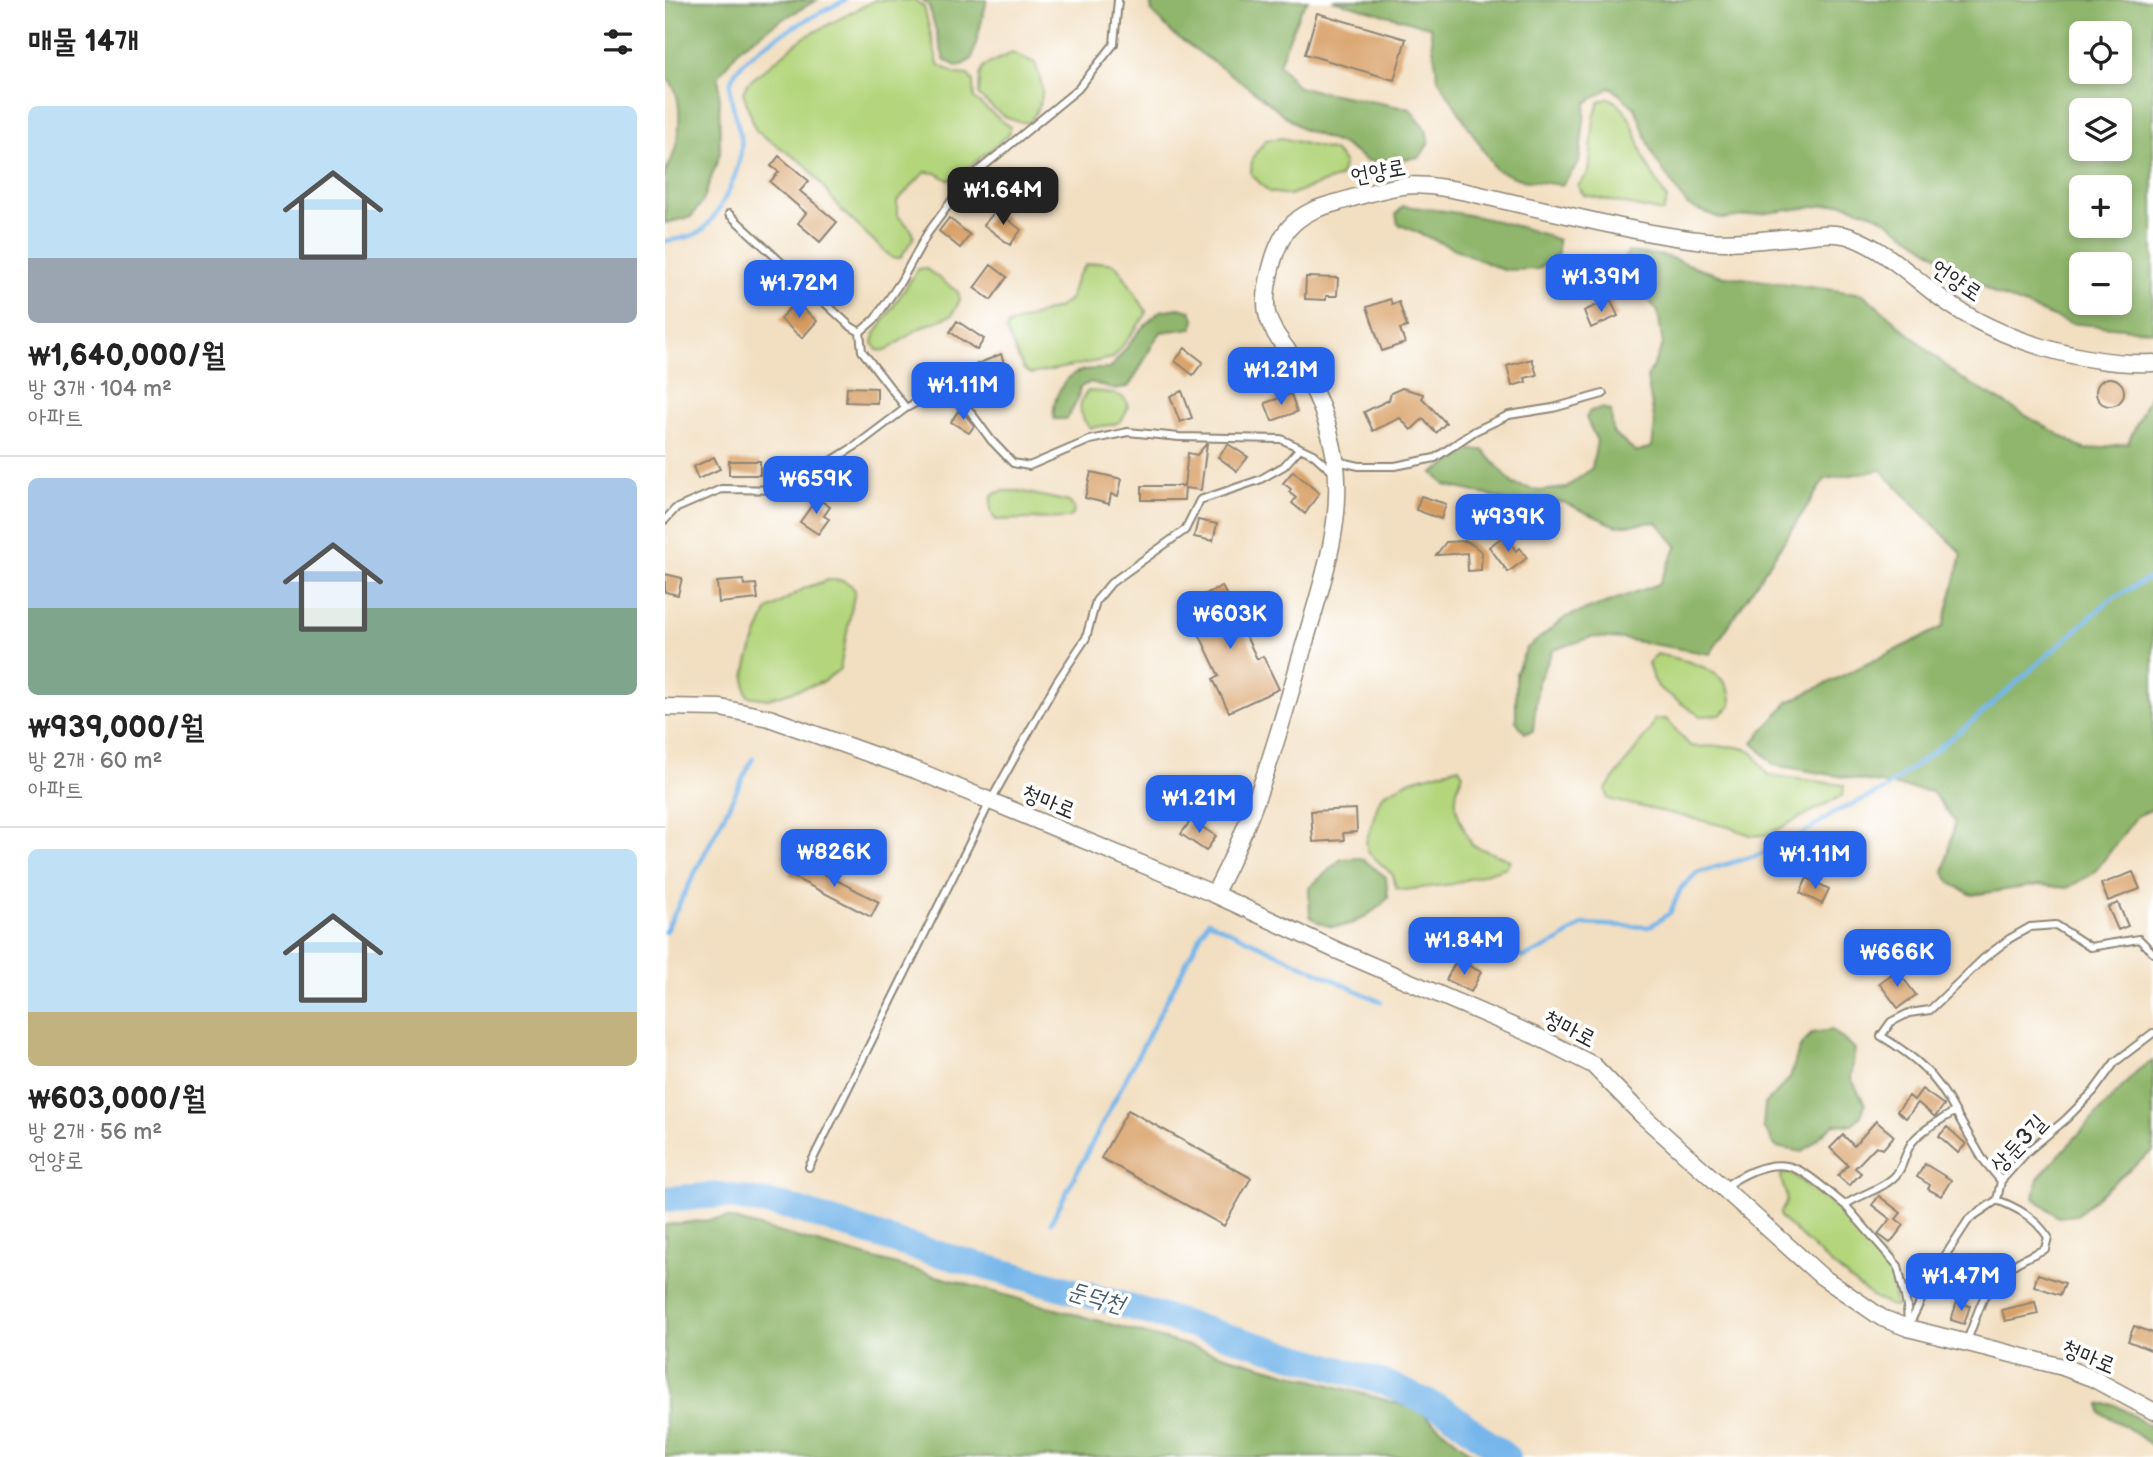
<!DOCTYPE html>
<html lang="ko">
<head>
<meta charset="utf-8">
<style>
	:root { --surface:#fff; --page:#f6f6f6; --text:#222; --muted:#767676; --line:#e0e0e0; --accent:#2563eb }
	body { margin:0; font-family:"Balsamiq Sans","Poor Story",sans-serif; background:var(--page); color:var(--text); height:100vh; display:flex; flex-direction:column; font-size:26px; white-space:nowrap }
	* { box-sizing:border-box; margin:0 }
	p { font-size:23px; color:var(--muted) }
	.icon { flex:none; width:38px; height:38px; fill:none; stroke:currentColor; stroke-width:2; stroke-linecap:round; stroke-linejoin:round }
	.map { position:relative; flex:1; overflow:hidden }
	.sheet { display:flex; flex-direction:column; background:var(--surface); width:665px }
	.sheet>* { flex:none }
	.fabs { position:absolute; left:1404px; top:21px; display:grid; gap:14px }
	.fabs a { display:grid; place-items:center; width:63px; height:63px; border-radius:10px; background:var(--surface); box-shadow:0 4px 10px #0003; font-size:35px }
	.price { position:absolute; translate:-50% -60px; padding:0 16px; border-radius:14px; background:var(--accent); color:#fff; font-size:23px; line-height:46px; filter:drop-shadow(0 2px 4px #0008) }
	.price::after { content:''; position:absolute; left:50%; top:42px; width:21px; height:16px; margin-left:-10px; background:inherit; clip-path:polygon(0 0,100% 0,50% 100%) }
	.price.on { background:#222; color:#fff }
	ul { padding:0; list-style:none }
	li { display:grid; align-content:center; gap:14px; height:371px; padding:0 28px }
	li+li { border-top:2px solid var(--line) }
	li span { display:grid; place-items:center; height:217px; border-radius:10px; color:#555 }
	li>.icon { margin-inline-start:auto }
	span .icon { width:126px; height:126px; fill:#fffc; stroke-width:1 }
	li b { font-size:30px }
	h2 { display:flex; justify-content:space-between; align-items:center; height:84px; padding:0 28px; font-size:30px }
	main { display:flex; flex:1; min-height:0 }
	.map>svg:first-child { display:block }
	.green { fill:#b4d57c; stroke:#708054; stroke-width:2 }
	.forest { fill:#8fb66c; stroke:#5d704c; stroke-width:2; fill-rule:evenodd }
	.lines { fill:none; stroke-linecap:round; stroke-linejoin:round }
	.stream { stroke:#76b6ea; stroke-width:4.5 }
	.river { stroke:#76b6ea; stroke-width:26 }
	.building { fill:#d79d62 }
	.lane-casing { stroke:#8e8576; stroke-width:10 }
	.secondary-casing { stroke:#8e8576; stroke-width:19 }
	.lane { stroke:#fff; stroke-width:6 }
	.secondary { stroke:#fff; stroke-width:16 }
	.labels { text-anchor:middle; stroke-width:7; stroke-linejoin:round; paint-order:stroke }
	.street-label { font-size:23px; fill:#2b2b2b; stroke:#fff }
	.water-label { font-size:24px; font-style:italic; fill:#455c6e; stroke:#fff }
</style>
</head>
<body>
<main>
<section class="sheet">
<h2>매물 14개<svg class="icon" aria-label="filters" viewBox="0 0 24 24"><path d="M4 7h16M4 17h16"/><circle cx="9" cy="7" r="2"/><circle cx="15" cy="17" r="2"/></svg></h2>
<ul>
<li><span style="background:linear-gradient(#bfe0f5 70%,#9aa5b1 0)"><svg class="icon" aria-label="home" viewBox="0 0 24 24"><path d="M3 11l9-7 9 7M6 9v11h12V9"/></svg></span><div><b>₩1,640,000/월</b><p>방 3개 · 104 m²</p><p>아파트</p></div></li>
<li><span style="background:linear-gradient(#a9c7e8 60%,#7fa58c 0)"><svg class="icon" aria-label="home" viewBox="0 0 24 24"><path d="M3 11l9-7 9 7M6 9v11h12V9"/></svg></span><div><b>₩939,000/월</b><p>방 2개 · 60 m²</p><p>아파트</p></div></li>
<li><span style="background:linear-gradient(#bfe0f5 75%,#c2b280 0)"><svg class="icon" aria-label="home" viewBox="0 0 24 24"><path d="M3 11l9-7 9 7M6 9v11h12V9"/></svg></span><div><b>₩603,000/월</b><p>방 2개 · 56 m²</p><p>언양로</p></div></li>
</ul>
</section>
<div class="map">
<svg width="1488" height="1457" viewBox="0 0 1488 1457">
	<rect width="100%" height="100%" fill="#fff"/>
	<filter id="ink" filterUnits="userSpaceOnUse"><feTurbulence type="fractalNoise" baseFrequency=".0143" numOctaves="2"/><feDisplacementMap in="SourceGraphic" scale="14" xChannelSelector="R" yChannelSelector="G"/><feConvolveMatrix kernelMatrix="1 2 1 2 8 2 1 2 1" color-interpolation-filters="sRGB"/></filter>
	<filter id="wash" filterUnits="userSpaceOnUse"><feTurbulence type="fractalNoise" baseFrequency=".00686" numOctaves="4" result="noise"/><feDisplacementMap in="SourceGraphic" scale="28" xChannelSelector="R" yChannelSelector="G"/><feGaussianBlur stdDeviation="1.57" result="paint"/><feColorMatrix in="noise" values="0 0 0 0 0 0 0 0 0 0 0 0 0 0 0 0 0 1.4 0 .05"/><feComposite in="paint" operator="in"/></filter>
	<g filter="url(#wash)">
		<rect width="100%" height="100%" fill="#f2dfc1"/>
		<!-- green -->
		<path class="green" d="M210 0H250L259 7 273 64 291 74 303 75 308 81 309 99 345 127V133L291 178 283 180 271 173 260 172 232 201V215L246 229 249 237 235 258H227L177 211 141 165 91 131 78 92 83 83 138 38Z
			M347 53 370 63C380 90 381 97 365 122 343 124 330 109 314 96L315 76 319 66Z
			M944 98C969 111 970 137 980 160 986 174 996 186 1002 200L998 212 919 195 913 186 924 172 929 118 934 102Z
			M617 138 669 151 679 162 675 177 624 195 604 192 586 174 587 158 601 140Z
			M435 262 449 264 456 271 481 311 480 316 448 358 366 374 359 370 341 331 343 325 394 307 405 299 412 277 421 265Z
			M260 268 293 292 295 300 287 315 253 329 221 351 212 350 208 343 210 334 253 269Z
			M423 391C435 392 467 391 462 410 460 415 457 421 452 423 444 426 433 426 425 428 415 417 411 403 423 391Z
			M338 491H354L404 502 409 508 408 515 403 518 331 520C325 514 324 502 328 494Z
			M163 580C175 580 182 579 190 590L175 669 158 682 103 699 83 696C72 677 94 632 102 611L140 588Z
			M992 654C1021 660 1069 669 1066 706L1055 715 1035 716 994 688 987 676 983 663Z
			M990 719H1001L1025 746C1041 748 1074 742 1086 752 1093 757 1098 769 1103 775L1179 785 1178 795 1104 834 1088 836 1064 827 943 799 941 789 985 730Z
			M794 767 798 774C783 803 794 819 807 845L845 860 842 867 788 884 739 890 731 888 728 875 703 852 701 842 713 804 717 795 746 780Z
			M1125 1173 1175 1211 1221 1263 1225 1273 1231 1306C1209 1308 1134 1234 1115 1217V1212C1129 1197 1116 1191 1116 1174Z"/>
		<!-- forest -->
		<path class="forest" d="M0 0H152L111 23 75 48 54 75 55 153 38 201 26 217 0 223C0 208 0 189 0 174 1 169 5 164 7 159 15 137 21 93 0 77Z
			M258 0H322L307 59 293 67 279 59 264 6Z
			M485 0H643L635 11 614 64 633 87 745 109 761 130 764 142 755 157 728 161H702L679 145 637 129 577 82 508 34 487 12Z
			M667 0H1488V331L1404 323 1329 293 1214 216 1177 203 1057 219 1023 206 990 159 970 108 946 87 921 103 914 163 897 185 857 180 831 170 773 79 765 27ZM1416 33H1454V72H1416ZM1416 110H1454V149H1416ZM1454 187V226H1416V187ZM1454 264V303H1416V264Z
			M738 206C790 211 845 221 893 240V254L873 269 838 270 733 224 731 214Z
			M963 252 1000 256 1054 275 1198 294 1294 377 1421 450 1463 443 1488 388V809L1472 816 1429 873 1402 888 1374 885 1307 895 1287 884 1279 873 1290 822 1267 792 1109 765 1088 742 1123 702 1278 627 1297 554 1216 470 1160 479 1045 654 958 639 927 637 888 650 873 682 868 731 860 733 851 721V673L861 649 901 617 994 584 1012 546 992 522 951 526 898 502 848 505 831 497 780 485 768 473 805 450H818L848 484 874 491 901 488 927 468 932 441 921 418 925 411 937 408 946 411 948 433 971 452 987 447 990 424 982 378 998 345 993 312 956 265Z
			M514 308 526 311 530 321 527 328 496 332C482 349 477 370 463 387L447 389 426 382 415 387 412 401 402 419H389C387 403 394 385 407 375 417 368 434 369 445 369L476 329 495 311Z
			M696 858 721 877 723 898C708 913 683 932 660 925 655 924 649 919 645 917L644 888 676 859Z
			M1167 1030 1190 1049 1186 1078 1200 1104 1196 1116 1186 1125 1169 1124 1138 1152 1111 1147 1098 1127 1100 1104 1125 1078 1134 1049 1147 1033Z
			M1488 1061V1151L1456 1176 1412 1215 1393 1217 1369 1198 1373 1178 1473 1070Z
			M62 1218 752 1409 811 1457H0V1225Z
			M1435 1404H1449L1488 1428V1446L1460 1426 1436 1413Z"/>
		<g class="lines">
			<!-- stream -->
			<path class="stream" d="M0 241C11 239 27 238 36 231 55 215 79 165 76 140 74 124 61 93 67 78 81 47 150 16 180 0
				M0 932 88 758
				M764 958 788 948 819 949 860 957 894 941 918 924 984 927 1005 913 1016 888 1032 873 1119 847 1170 812 1219 790 1308 721 1446 599 1488 576
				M386 1222 543 921 716 1002"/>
			<!-- river -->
			<path class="river" d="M0 1199 55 1195 124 1207 245 1246 445 1301 723 1384 783 1412 842 1457"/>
		</g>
		<g id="blocks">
			<!-- building -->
			<path class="building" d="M652 13 741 39 729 80 640 54Z
				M114 156 144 181 135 191 172 222 155 242 133 223 141 213 105 182 114 172 106 166Z
				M331 210 356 230 345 245 319 225Z
				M284 218 305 235 295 248 274 231Z
				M326 265 342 277 326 300 309 288Z
				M641 277 673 278 672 296H661V300L640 299Z
				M725 299 727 304 734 302 742 327 735 329 740 343 717 351 702 307Z
				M945 299 953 316 926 328 919 311Z
				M130 302 152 321 137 338 115 319Z
				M292 321 319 339 312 350 285 332Z
				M520 348 538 362 528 375 510 361Z
				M336 354 343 374 325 381 322 400 296 395 308 376 305 375 310 365Z
				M867 359 872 375 860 378 861 382 847 386 842 366Z
				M1431 392a14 14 0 1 1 28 0a14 14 0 1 1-28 0Z
				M182 387 212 388V403L181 402Z
				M737 388 758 394 757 398 781 423 771 433 758 419 746 430 735 418 708 431 699 412 724 400 726 393Z
				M517 391 527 418 515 422 505 396Z
				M626 394 632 412 607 421 600 403Z
				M293 411 302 417 309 426 304 433 286 422Z
				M542 443 536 490 520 488 519 500H477V486H519L523 453 532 455Z
				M563 444 583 457 572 471 553 457Z
				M49 457 55 469 33 479 28 467Z
				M64 461H95V475H64Z
				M628 471 654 493 640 514 627 503 631 498 624 492 626 489 618 483Z
				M426 472 457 479 453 496 446 494 444 504 420 498Z
				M756 496 781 504 776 519 751 510Z
				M152 498 165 507 159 516 164 519 153 534 135 522Z
				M533 520 552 524 548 541 529 537Z
				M840 535 851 551 855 548 862 558 843 572 824 547Z
				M802 541 817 552 816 570 803 571 802 553 771 555 781 542Z
				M0 574 17 578 13 595 0 592Z
				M78 580 79 585 91 584 93 599 54 603 52 582Z
				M557 586 592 659 598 656 614 689 564 712 548 679 554 676 520 604Z
				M691 809 692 832 678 833 679 840 648 842 646 811Z
				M526 820 551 836 541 851 516 834Z
				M132 860 214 902 206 917 124 875Z
				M1468 872 1475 889 1443 901 1436 884Z
				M1142 878 1164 889 1157 904 1135 893Z
				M1453 903 1463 926 1453 930 1443 907Z
				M790 963 797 967 799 963 816 972 806 992 781 980Z
				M1232 970 1251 995 1233 1008 1214 983Z
				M1257 1089 1279 1105 1270 1117 1253 1103 1241 1118 1232 1111 1244 1096 1249 1100Z
				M463 1110 586 1178 559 1226 436 1158Z
				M1211 1121 1229 1136 1218 1149 1211 1146 1190 1168 1196 1173 1184 1186 1173 1176 1183 1165 1165 1148 1178 1135 1189 1146Z
				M1282 1127 1301 1144 1293 1153 1274 1136Z
				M1260 1164 1286 1180 1276 1196 1263 1189 1265 1185 1252 1177Z
				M1214 1196 1236 1213 1231 1219 1239 1225 1225 1243 1213 1234 1225 1219 1207 1205Z
				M1279 1273 1303 1281 1296 1301 1272 1293Z
				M1373 1274 1400 1283 1395 1295 1369 1286Z
				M1292 1302 1305 1306 1299 1324 1286 1320Z
				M1370 1302 1373 1314 1340 1321 1337 1310Z
				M1469 1326 1488 1333V1351L1463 1341Z"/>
		</g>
	</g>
	<g filter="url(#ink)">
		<use href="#blocks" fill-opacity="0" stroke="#8e8576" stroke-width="2"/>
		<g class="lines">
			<!-- lane casing -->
			<g class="lane-casing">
				<path id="lane" d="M64 214 185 326 195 332
					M241 408 197 351 195 332 210 319 236 281 262 234 302 180 413 89 449 44 453 0
					M672 461 694 466H730L770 458 810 431 844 415 888 408 938 394
					M0 520 10 509 56 489 116 490 131 487 147 473 192 445 241 408 256 400 274 398 288 401 304 410 326 440 348 463 364 466 425 440 463 432 514 437 616 439 648 454 668 472
					M1290 1111 1317 1158 1336 1181
					M144 1167 325 802 391 683 421 638 431 601 446 583 520 530 535 500 594 480 619 466 635 448
					M1059 1187C1078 1174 1107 1158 1131 1169 1147 1175 1166 1195 1180 1205 1195 1194 1214 1191 1228 1178 1240 1168 1239 1150 1249 1140 1259 1128 1277 1120 1290 1111 1270 1074 1252 1058 1216 1036L1226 1022 1244 1013 1265 1010 1318 959 1344 939 1365 927 1391 925 1425 947 1474 939 1488 953
					M1180 1205 1233 1266 1242 1306 1243 1326
					M1243 1327 1271 1270 1304 1219 1332 1200 1336 1181 1362 1152 1400 1120 1428 1092 1450 1062 1488 1033
					M1302 1341C1323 1285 1323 1274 1380 1249L1383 1237C1369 1217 1353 1208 1332 1200"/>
			</g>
			<!-- secondary casing -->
			<g class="secondary-casing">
				<path id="secondary" d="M0 707 56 708 104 718 253 771 549 894 671 950 873 1037 928 1065 977 1115 1156 1276 1217 1318 1243 1328 1398 1367 1427 1378 1488 1411
					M549 894C591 817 614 733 638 649 655 589 680 522 670 458 665 430 655 399 640 374 629 356 611 340 604 320 595 298 609 245 624 228 638 212 655 207 674 202 694 196 716 189 737 186 768 182 818 196 849 203 913 217 976 234 1041 241 1070 244 1101 239 1130 237 1149 235 1168 231 1186 237 1222 250 1250 280 1280 301 1335 340 1421 366 1488 363"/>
			</g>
			<!-- lane -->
			<use href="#lane" class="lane"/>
			<!-- secondary -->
			<use href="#secondary" class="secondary"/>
		</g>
	</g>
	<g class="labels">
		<!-- street labels -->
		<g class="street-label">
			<text transform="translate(713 171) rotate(-10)" y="8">언양로</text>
			<text transform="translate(1292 280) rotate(34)" y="8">언양로</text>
			<text transform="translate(384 801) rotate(22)" y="8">청마로</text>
			<text transform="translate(905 1028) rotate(27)" y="8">청마로</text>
			<text transform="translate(1353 1143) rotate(-47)" y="8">상둔3길</text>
			<text transform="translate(1424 1356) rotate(22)" y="8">청마로</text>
		</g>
		<!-- water labels -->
		<g class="water-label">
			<text transform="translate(431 1297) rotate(16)" y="8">둔덕천</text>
		</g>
	</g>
</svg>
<div class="fabs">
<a><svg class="icon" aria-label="locate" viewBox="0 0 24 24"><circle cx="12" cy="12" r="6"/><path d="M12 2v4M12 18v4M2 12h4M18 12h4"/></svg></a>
<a><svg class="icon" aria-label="layers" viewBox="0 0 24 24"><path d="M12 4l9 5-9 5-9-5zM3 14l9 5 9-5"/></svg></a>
<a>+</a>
<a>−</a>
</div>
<b class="price on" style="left:338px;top:227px">₩1.64M</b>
<b class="price" style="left:936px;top:314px">₩1.39M</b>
<b class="price" style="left:134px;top:320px">₩1.72M</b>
<b class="price" style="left:616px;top:407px">₩1.21M</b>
<b class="price" style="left:298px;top:422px">₩1.11M</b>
<b class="price" style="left:151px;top:516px">₩659K</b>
<b class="price" style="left:843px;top:554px">₩939K</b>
<b class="price" style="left:565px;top:651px">₩603K</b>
<b class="price" style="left:534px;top:835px">₩1.21M</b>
<b class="price" style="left:169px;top:889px">₩826K</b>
<b class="price" style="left:1150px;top:891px">₩1.11M</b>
<b class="price" style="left:799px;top:977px">₩1.84M</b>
<b class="price" style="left:1232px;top:989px">₩666K</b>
<b class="price" style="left:1296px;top:1313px">₩1.47M</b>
</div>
</main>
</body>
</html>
